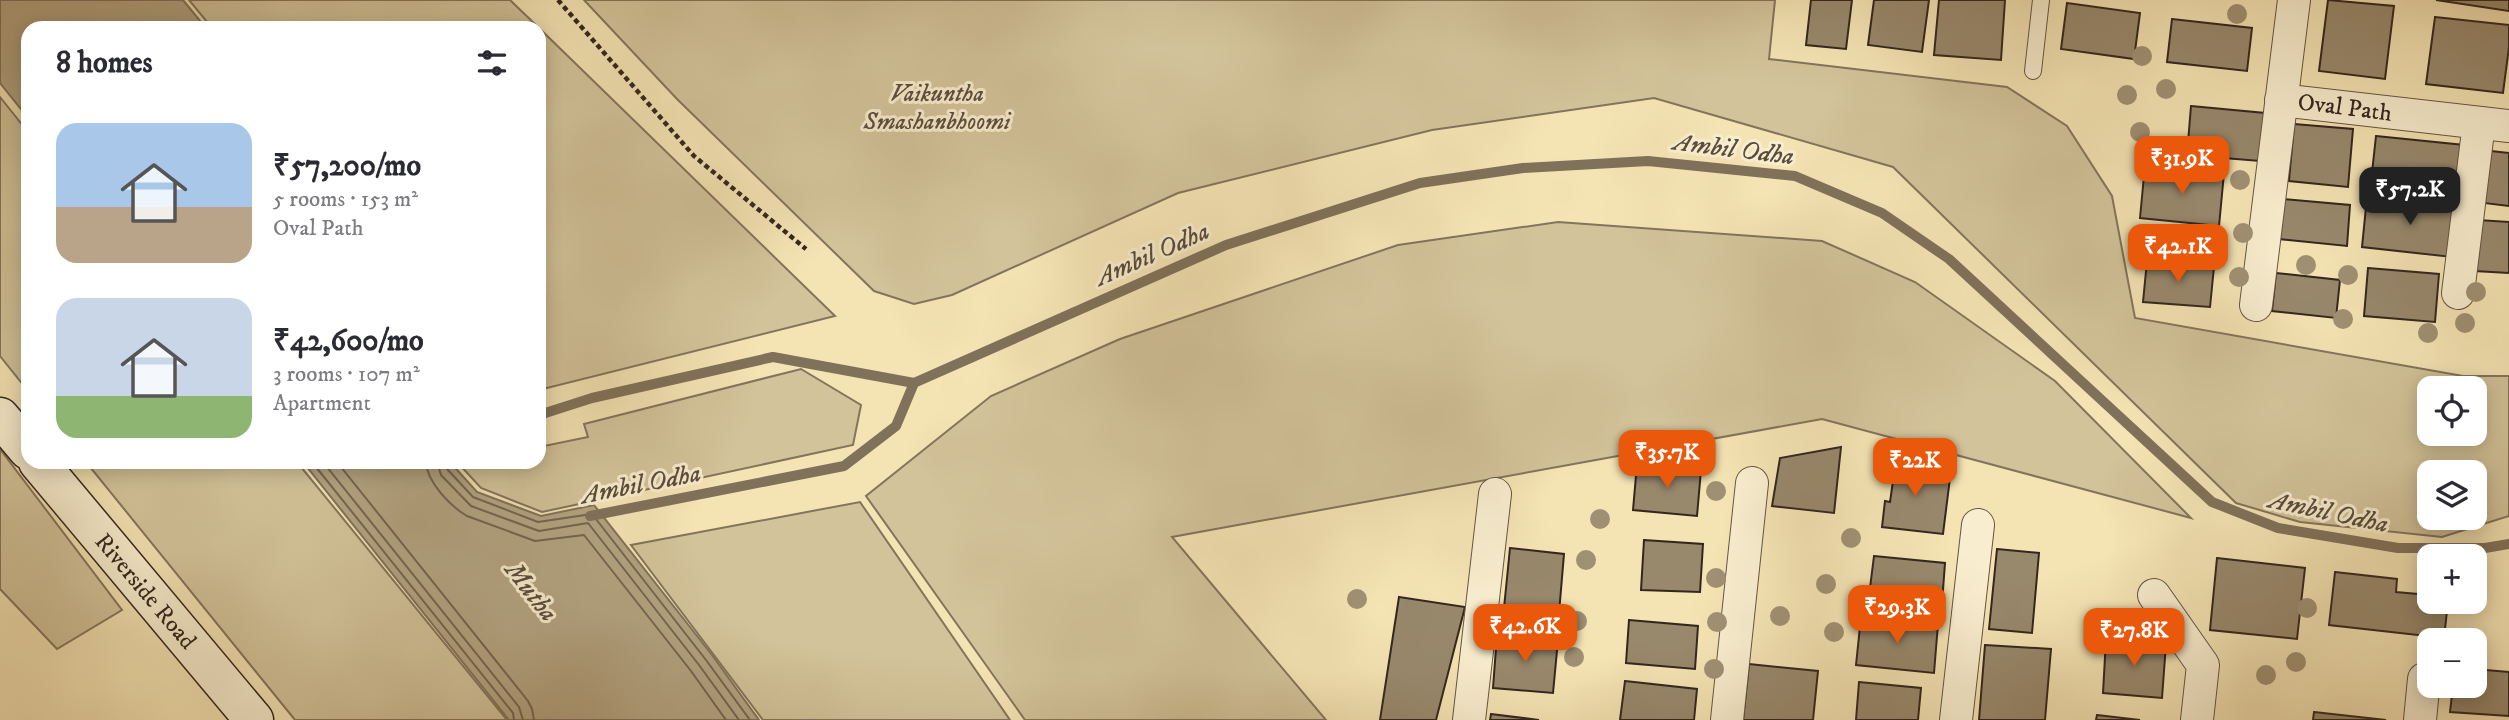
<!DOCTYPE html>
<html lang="en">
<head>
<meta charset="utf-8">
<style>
	:root { --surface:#fff; --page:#f2f2f3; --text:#2b2b33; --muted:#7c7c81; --accent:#ea580c }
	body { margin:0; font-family:"IM FELL DW Pica",serif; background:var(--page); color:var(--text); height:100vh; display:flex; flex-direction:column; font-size:26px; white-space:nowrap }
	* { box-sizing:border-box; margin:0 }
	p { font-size:23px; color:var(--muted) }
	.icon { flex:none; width:38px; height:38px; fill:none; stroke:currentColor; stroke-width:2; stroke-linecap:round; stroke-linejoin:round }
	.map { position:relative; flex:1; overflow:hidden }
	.panel { position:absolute; left:21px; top:21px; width:525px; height:448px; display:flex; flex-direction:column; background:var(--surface); border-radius:21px; box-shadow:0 4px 18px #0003 }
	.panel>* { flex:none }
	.fabs { position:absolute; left:2417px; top:376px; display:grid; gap:14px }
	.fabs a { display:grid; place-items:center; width:70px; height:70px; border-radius:14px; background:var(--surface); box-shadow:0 4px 18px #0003; font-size:35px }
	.price { position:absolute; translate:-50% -60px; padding:0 16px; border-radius:14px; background:var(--accent); color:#fff; font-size:23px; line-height:46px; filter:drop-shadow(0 2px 4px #0008) }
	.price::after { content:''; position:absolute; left:50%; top:42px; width:21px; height:16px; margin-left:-10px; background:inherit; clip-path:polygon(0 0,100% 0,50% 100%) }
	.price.active { background:#222; color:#fff }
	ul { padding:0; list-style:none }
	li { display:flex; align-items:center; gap:21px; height:175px; padding:0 35px }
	li span { display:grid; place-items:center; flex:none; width:196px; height:140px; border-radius:21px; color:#555 }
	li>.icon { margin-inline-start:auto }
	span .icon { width:84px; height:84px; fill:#fffc; stroke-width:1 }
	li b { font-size:30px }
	h2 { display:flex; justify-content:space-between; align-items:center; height:84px; padding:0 35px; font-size:30px }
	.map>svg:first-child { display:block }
	.green { fill:#d3c39a; stroke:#84745c; stroke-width:2; fill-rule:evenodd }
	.water { fill:#b3a381; stroke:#80715a; stroke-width:2 }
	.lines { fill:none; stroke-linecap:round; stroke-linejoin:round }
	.shore { stroke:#746450; stroke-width:2 }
	.stream { stroke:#80715a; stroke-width:10 }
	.building { fill:#98886c; stroke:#34261f; stroke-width:2 }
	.lane-casing { stroke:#645544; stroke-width:18 }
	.street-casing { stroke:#645544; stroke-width:34 }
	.secondary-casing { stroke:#34261f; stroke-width:41 }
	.path { stroke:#34261f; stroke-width:4.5; stroke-dasharray:5 3.5; stroke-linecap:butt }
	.lane { stroke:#f8edce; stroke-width:16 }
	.street { stroke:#f8edce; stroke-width:32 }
	.secondary { stroke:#f8edce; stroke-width:38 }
	.tree { fill:#a09073 }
	.labels { text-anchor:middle; stroke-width:6; stroke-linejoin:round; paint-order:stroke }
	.park-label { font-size:24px; font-style:italic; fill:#5c4d3e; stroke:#f8edce }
	.street-label { font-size:24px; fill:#34261f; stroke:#f8edce }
	.water-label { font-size:26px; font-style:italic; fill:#5a4c3c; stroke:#f8edce }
</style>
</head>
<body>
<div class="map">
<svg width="2509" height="720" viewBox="0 0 2509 720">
	<rect width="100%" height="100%" fill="#f4e3b3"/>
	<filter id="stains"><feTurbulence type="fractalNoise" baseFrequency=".00286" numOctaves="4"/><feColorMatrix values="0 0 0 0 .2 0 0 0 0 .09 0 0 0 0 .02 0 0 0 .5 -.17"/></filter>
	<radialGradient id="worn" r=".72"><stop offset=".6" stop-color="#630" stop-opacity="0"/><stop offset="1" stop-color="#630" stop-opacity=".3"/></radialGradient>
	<!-- green -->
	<path class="green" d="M189 0H510L539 28H212Z
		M584 0H1775L1769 59 2007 87 2067 126 2112 196 2135 318 2463 376H2509V516L2442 537 2300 522 2236 503 1893 167 1654 98 1432 130 1178 193 952 295 914 304 874 291 677 99ZM2429 388H2474V434H2429ZM2429 472H2474V518H2429Z
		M539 28 835 316 539 390Z
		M0 97 28 132V391L0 356Z
		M1558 222 1822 241 1915 282 2055 381 2191 518 1822 419 1172 537 1326 720H1025L866 496 991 396 1120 339 1398 245Z
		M801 369 861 405 853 445 542 512 481 488 457 462H539V447L588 437 584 424Z
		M0 449 122 610 57 649 0 589Z
		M86 462H297L507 720H295Z
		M860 502 1010 720H763L631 545Z"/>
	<!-- water -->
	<path class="water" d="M0 0H183L206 28H28V118L0 83Z
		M303 462H450L477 492 541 516 594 505 712 655 759 720H509Z"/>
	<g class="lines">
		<!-- shore -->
		<path class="shore" d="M312 462 513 713 514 720
			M323 462 519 707 523 720
			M337 462 528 701 532 709 534 720
			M426 462C427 482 450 506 467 516L535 541 584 535 691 671 726 720
			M437 462 441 475 471 506 539 531 588 523 699 665 739 720
			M446 462 447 469 473 497 538 522 592 514 706 660 750 720"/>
		<!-- stream -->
		<path class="stream" d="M539 415 592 398 773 357 914 383 1226 245 1420 183 1523 168 1648 161 1795 176 1882 213 1949 259 2212 502 2278 528 2398 548H2485L2509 544
			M590 516 844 466 896 426 914 383"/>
	</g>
	<!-- building -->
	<path class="building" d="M1811 0H1852L1846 49 1806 45Z
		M1874 0H1929L1922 52 1868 45Z
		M1939 0H2005L2001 60 1934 55Z
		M2328 0 2394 6 2385 79 2319 71Z
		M2436 0H2509V11Z
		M2067 3 2140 13 2134 59 2061 49Z
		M2435 17 2509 25V47L2503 93 2426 84Z
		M2172 19 2252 28 2247 71 2167 62Z
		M2191 106 2265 113 2260 161 2187 155Z
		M2294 124 2353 129 2348 187 2289 181Z
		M2376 136 2464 145 2458 193 2371 182Z
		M2491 151 2509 153V206L2484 203Z
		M2145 165 2224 173 2219 226 2140 218Z
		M2367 197 2458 208 2452 257 2362 247Z
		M2283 199 2350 205 2347 246 2279 239Z
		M2478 220 2509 222V273L2475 271Z
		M2147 261 2214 267 2210 307 2143 302Z
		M2368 268 2439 274 2435 322 2364 316Z
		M2276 273 2340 280 2336 318 2272 311Z
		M1841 447 1834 513 1772 506 1780 458Z
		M1890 455 1913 457V464L1928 466 1927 476 1950 478 1943 534 1882 527 1885 501 1890 502 1893 481 1888 480Z
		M1637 464 1701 470 1697 516 1633 510Z
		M1644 540 1703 544 1700 592 1641 590Z
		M1510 548 1564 554 1559 613 1504 608Z
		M1997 549 2039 553 2032 633 1989 629Z
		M1874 556 1945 563 1942 603 1869 596Z
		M2217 558 2305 568 2297 639 2210 630Z
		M2335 572 2397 579 2396 592 2429 595V602H2448L2444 638 2329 625Z
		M1399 597 1465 607 1436 720H1380Z
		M1861 617 1938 624 1934 673 1856 665Z
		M1629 620 1698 626 1695 669 1626 663Z
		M1497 635 1558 640 1553 693 1493 688Z
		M2106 639 2166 644 2162 698 2103 693Z
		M1985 645 2051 649 2045 720H1979Z
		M1749 664 1818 671 1813 720H1743Z
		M2474 669 2509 672V716L2450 712 2453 686H2474Z
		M1625 681 1697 689 1694 720H1620Z
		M1859 682 1921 688 1918 720H1856Z
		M2314 712 2386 720H2313Z
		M1491 714 1539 720H1490Z
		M2097 715 2140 720H2096Z"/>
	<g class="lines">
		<!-- lane casing -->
		<g class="lane-casing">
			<path id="lane" d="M2033 71 2041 0"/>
		</g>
		<!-- street casing -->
		<g class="street-casing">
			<path id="street" d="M2281 100 2509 126
				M2458 293 2479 123
				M2256 305 2294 0
				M2154 595 2203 665 2197 720
				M1469 720 1495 494
				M1727 720 1752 483
				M1956 720 1978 525
				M2420 720 2424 679"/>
		</g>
		<!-- secondary casing -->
		<g class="secondary-casing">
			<path id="secondary" d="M0 417 28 450
				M38 462 254 720"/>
		</g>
		<!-- path -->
		<path class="path" d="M558 0 694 156 806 249"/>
		<!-- lane -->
		<use href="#lane" class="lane"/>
		<!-- street -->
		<use href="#street" class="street"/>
		<!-- secondary -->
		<use href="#secondary" class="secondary"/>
	</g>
	<!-- trees -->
	<g class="tree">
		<circle cx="2237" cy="14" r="10"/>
		<circle cx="2142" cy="56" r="10"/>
		<circle cx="2166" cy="89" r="10"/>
		<circle cx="2127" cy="95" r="10"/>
		<circle cx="2140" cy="132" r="10"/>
		<circle cx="2240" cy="180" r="10"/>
		<circle cx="2243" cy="233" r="10"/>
		<circle cx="2212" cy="247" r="10"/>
		<circle cx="2306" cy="265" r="10"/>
		<circle cx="2348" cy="275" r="10"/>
		<circle cx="2239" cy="277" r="10"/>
		<circle cx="2476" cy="292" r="10"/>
		<circle cx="2343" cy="319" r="10"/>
		<circle cx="2465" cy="323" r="10"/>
		<circle cx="2428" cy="333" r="10"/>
		<circle cx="1716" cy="491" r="10"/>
		<circle cx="1600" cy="519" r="10"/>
		<circle cx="1851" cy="538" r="10"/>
		<circle cx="1586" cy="560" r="10"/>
		<circle cx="1716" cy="578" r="10"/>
		<circle cx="1826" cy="584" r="10"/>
		<circle cx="1357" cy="599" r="10"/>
		<circle cx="2307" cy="608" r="10"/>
		<circle cx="1780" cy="616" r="10"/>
		<circle cx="1577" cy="621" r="10"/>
		<circle cx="1717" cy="622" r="10"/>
		<circle cx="1834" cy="632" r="10"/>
		<circle cx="1574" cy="657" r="10"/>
		<circle cx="2296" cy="662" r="10"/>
		<circle cx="1714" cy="669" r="10"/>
		<circle cx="2266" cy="675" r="10"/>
	</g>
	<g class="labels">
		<!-- park labels -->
		<g class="park-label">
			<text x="937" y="101">Vaikuntha<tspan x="937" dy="28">Smashanbhoomi</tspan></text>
		</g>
		<!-- street labels -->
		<g class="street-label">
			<text transform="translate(2345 107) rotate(7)" y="8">Oval Path</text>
			<text transform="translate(146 591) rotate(50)" y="8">Riverside Road</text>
		</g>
		<!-- water labels -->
		<g class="water-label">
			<text transform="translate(1734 148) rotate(7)" y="9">Ambil Odha</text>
			<text transform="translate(1152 253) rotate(-24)" y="9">Ambil Odha</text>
			<text transform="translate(641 483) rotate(-11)" y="9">Ambil Odha</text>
			<text transform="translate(2329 511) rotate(12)" y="9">Ambil Odha</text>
			<text transform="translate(532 591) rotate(52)" y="9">Mutha</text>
		</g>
	</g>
	<rect width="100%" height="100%" filter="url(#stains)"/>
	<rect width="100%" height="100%" fill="url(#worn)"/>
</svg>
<div class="fabs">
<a><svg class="icon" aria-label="locate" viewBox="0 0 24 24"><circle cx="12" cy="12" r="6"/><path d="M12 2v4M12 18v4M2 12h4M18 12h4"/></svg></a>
<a><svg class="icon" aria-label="layers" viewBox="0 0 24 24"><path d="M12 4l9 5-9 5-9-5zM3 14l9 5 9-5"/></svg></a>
<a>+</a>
<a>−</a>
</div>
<b class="price" style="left:2182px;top:196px">₹31.9K</b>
<b class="price active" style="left:2410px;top:227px">₹57.2K</b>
<b class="price" style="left:2178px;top:284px">₹42.1K</b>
<b class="price" style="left:1667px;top:490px">₹35.7K</b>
<b class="price" style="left:1915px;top:498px">₹22K</b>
<b class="price" style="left:1897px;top:645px">₹29.3K</b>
<b class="price" style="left:1525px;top:664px">₹42.6K</b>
<b class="price" style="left:2134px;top:668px">₹27.8K</b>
<section class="panel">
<h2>8 homes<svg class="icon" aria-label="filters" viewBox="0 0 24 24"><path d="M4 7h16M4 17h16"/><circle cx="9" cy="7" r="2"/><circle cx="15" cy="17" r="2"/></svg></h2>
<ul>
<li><span style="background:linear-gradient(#a9c7e8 60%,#b9a48a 0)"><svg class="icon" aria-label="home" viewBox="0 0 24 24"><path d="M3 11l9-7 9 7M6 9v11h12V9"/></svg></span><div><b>₹57,200/mo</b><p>5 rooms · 153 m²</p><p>Oval Path</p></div></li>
<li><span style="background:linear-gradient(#c9d6e8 70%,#8fb573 0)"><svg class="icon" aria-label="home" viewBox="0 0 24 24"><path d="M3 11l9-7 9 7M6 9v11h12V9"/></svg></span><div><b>₹42,600/mo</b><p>3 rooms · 107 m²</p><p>Apartment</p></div></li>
</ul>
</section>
</div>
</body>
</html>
